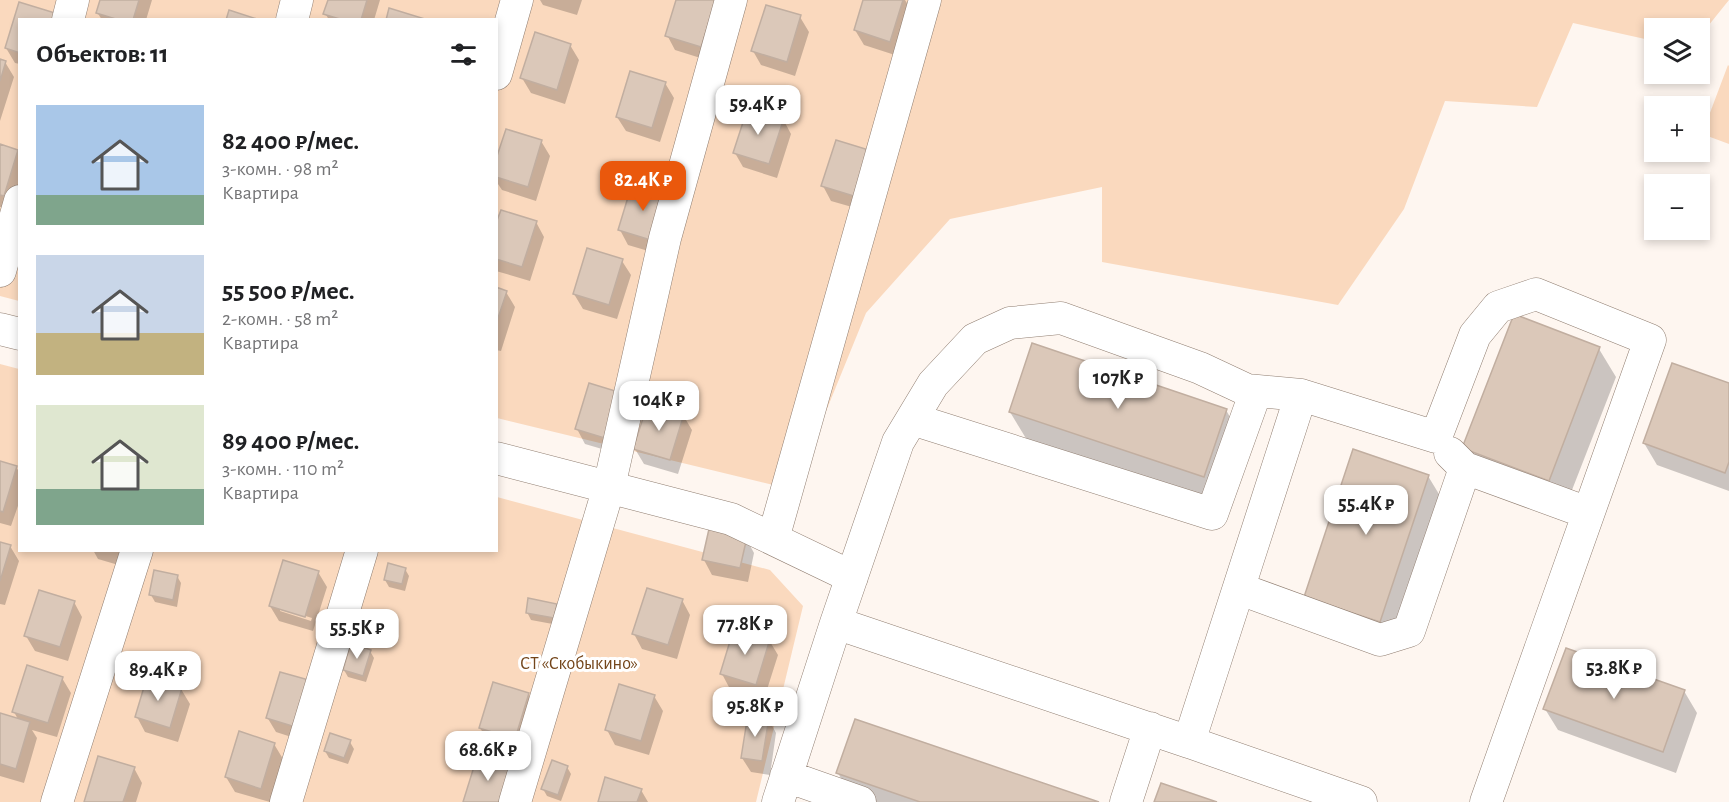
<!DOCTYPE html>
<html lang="ru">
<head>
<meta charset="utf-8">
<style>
	:root { --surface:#fff; --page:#f6f6f6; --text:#202124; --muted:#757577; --accent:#ea580c }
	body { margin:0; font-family:"Alegreya Sans",sans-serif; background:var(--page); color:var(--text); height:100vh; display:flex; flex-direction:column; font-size:22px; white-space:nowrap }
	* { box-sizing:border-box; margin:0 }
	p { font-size:20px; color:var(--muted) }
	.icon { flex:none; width:33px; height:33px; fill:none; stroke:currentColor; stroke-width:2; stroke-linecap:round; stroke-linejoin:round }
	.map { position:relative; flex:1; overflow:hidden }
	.panel { position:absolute; left:18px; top:18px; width:480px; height:534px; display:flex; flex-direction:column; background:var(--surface); border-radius:0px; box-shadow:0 3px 9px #0003 }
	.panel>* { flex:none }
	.fabs { position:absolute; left:1644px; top:18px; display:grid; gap:12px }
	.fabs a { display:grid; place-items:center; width:66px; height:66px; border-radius:0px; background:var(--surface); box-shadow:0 3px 9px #0003; font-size:30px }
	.price { position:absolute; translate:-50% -51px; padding:0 14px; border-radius:12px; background:#fff; color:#222; font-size:20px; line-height:39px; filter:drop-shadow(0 2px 3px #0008) }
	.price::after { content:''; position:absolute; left:50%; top:36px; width:18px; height:14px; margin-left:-9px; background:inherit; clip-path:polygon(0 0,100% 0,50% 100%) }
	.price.on { background:var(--accent); color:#fff }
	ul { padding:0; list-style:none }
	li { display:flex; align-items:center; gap:18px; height:150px; padding:0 18px }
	li span { display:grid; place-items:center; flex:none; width:168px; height:120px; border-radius:0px; color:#555 }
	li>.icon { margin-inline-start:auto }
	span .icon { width:72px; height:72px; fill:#fffc; stroke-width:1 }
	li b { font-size:26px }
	h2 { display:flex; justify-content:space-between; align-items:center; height:72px; padding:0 18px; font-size:26px }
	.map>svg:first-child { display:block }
	.green { fill:#fad9be }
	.shadow { fill:#0003; fill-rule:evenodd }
	.building { fill:#dbc8b9; stroke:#c1aea0; stroke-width:1.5 }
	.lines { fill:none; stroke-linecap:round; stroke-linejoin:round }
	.minor-casing { stroke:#907e71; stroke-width:33 }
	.minor { stroke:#fff; stroke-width:32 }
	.labels { text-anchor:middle; stroke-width:6; stroke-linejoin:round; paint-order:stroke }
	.park-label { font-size:18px; fill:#73451a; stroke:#fff }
</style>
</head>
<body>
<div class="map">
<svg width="1729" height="802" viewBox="0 0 1729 802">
	<rect width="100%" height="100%" fill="#fef6f0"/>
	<!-- green -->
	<path class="green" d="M0 0H1729L1700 36V28H1654V41L1573 23 1537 107 1445 101 1404 209 1338 305 1102 262V187L950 219 866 313 794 490 497 418 496 20H20L19 301 0 296Z
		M1728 65 1729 66V144L1702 134Z
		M0 364 19 369 20 550H496L497 497 770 570 803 606 756 802H0Z"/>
	<!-- shadow -->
	<path class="shadow" d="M101 0H152L146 20H102L97 12Z
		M329 0H380L374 20H329L325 13Z
		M540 0H582L577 15 543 5Z
		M678 0H709L710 61 675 50 667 35Z
		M865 0H905L912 11 898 56 864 45 855 30Z
		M20 4V64L15 63 6 48Z
		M800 17 809 32 795 76 761 65 753 51Z
		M570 45 579 60 565 104 531 93 522 78Z
		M0 60 5 62 14 77 0 121Z
		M665 83 674 98 660 142 626 131 617 117Z
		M783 119 791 134 777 178 743 167 735 153Z
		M541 141 550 156 536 201 502 190 496 181V164Z
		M0 146 17 151 20 155V186L12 210 0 207Z
		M871 152 866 211 831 201 823 186Z
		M633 186 662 255 628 245 620 230Z
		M536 222 544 237 530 281 496 271V228Z
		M622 261 631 275 617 319 583 309 574 294Z
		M496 289 506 292 515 307 501 351 496 350Z
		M1515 316 1599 349 1616 377 1565 508 1480 476 1464 448Z
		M590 385 619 454 585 444 577 429Z
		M1729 385V491L1657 465 1644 443Z
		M1226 410 1242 438 1220 505 1027 440 1010 412Z
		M683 415 692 430 678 474 644 464 635 449Z
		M0 462 16 467 20 473V500L11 526 0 523Z
		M1428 476 1445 504 1396 649 1322 625Z
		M746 538 754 553 748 582 712 575 704 560Z
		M0 543 10 546 19 561 5 605 0 604Z
		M93 550H138L132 569 98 559Z
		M405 569 409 576 405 591 389 587 385 580Z
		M318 572 327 587 313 631 279 621 270 606ZM280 608 312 618 311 621 280 611Z
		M177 576 181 583 177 607 155 602 151 595Z
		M682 600 690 615 677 659 642 649 634 634Z
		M74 602 82 617 68 661 35 651 26 636Z
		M556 605 560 612 558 625 531 620 527 612Z
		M769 640 778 655 764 699 730 689 722 674Z
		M370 651 374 658 366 682 348 677 344 670Z
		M281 673 310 743 276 732 267 717Z
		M62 678 71 693 57 737 32 730 37 738 24 783 0 776V715L19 721 14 712Z
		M181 689 190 704 178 742 145 732 137 717Z
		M1684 691 1697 713 1676 773 1558 730 1545 709Z
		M528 694 537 709 523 753 489 742 480 728Z
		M654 696 663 711 649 755 615 745 607 730Z
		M768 718 776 733 770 775 751 772 742 758Z
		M350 742 354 749 348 764 329 758 325 751Z
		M274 744 283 759 270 802 235 792 226 777Z
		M567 767 571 774 561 801 547 796 543 789Z
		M134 768 142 783 136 802H85Z
		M838 773 1094 802H857L854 801Z
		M641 790 648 802H599Z"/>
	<!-- building -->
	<path class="building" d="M100 0H139L133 20H119L96 13Z
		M328 0H367L361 20H343L323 14Z
		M676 0H716L701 47 665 36Z
		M863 0H903L890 42 854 30Z
		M19 2 55 13 53 20H20V53L5 48Z
		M766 5 801 15 787 62 751 51Z
		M389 8 425 19V20H386Z
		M229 10 260 20H226Z
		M535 32 571 44 557 90 520 78Z
		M0 59 6 61 0 81Z
		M630 71 666 82 652 128 616 117Z
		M748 107 784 118 769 164 733 153Z
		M506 129 542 140 528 187 496 177V159Z
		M836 140 872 151 857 197 821 186Z
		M0 144 18 150 4 196 0 195Z
		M632 184 668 195 654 241 618 230Z
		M501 210 537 221 522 267 496 259V223Z
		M587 248 623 259 609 305 573 294Z
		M496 287 507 291 496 324Z
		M1514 314 1600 347 1549 481 1462 448Z
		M1032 343 1227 409 1204 477 1009 412Z
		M1672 363 1729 383V462L1725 473 1643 443Z
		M589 383 625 394 611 440 575 429Z
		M648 403 684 414 670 460 633 449Z
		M1353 449 1429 475 1380 622 1304 597Z
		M0 461 17 466 3 512 0 511Z
		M709 529 747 537 740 568 702 560Z
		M0 542 11 545 0 581Z
		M283 560 319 571 305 617 269 606Z
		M388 563 406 568 402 584 384 580Z
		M154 570 178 575 173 600 149 595Z
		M647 588 683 599 668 645 632 634Z
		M39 590 75 601 60 647 24 636Z
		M528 598 557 604 554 618 526 613Z
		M734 628 770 639 756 685 720 674Z
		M351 643 371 650 363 676 343 670Z
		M1566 648 1685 690 1663 752 1543 709Z
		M27 665 63 677 48 723 12 712Z
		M280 672 316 682 302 729 266 718Z
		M147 677 182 688 170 728 135 717Z
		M493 682 529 693 515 739 479 728Z
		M619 684 655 695 641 741 605 730Z
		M0 713 30 722 16 769 0 764Z
		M748 714 769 717 762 761 741 758Z
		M855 719 1099 802H920L836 773Z
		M239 731 275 743 261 789 225 777Z
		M330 733 351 740 344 758 324 751Z
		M98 756 135 767 123 802H84Z
		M477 757 513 769 503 802H463Z
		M552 760 568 766 558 795 541 789Z
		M605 777 642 789 637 802H598Z
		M1161 783 1217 802H1154Z"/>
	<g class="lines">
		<!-- minor casing -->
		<g class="minor-casing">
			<path id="minor" d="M68 20 73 0
				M292 20 297 0
				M496 74 517 0
				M0 271 20 201
				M0 329 20 334
				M912 419 1212 514 1256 391
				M1450 453 1465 468 1588 513
				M496 458 731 519 852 577
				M773 539 925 0
				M1240 589 1380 640 1409 631 1465 468
				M836 623 1189 742 1301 395
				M1189 742 1361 802
				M786 776 860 802
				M57 802 137 550
				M286 802 362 550
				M515 802 609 487 665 238 731 0
				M778 802 836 623 898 442 933 384 975 339 1010 323 1061 318 1200 368 1247 390 1301 395 1436 437 1475 335 1498 307 1536 294 1650 340 1486 802
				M1126 802 1150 728"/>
		</g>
		<!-- minor -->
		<use href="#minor" class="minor"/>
	</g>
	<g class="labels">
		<!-- park labels -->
		<g class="park-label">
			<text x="579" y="669">СТ «Скобыкино»</text>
		</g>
	</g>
</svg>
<div class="fabs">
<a><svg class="icon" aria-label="layers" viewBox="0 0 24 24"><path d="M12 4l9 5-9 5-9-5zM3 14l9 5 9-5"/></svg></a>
<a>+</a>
<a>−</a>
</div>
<b class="price" style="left:758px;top:136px">59.4K ₽</b>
<b class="price on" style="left:643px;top:212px">82.4K ₽</b>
<b class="price" style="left:1118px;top:410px">107K ₽</b>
<b class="price" style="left:659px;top:432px">104K ₽</b>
<b class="price" style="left:1366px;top:536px">55.4K ₽</b>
<b class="price" style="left:745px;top:656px">77.8K ₽</b>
<b class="price" style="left:357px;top:660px">55.5K ₽</b>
<b class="price" style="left:1614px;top:700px">53.8K ₽</b>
<b class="price" style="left:158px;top:702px">89.4K ₽</b>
<b class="price" style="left:755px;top:738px">95.8K ₽</b>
<b class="price" style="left:488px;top:782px">68.6K ₽</b>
<section class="panel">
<h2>Объектов: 11<svg class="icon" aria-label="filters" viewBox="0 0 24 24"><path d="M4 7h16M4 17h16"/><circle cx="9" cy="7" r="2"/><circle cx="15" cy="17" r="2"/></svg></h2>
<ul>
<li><span style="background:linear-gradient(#a9c7e8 75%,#7fa58c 0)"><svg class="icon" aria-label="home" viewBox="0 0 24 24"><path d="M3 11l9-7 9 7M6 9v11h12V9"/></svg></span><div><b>82 400 ₽/мес.</b><p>3-комн. · 98 m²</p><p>Квартира</p></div></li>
<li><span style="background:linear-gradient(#c9d6e8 65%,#c2b280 0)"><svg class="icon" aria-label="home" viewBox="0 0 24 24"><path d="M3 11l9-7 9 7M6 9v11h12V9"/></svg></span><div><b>55 500 ₽/мес.</b><p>2-комн. · 58 m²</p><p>Квартира</p></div></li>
<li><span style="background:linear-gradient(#dfe7d0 70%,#7fa58c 0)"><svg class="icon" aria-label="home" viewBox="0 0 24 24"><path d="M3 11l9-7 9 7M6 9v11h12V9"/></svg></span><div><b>89 400 ₽/мес.</b><p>3-комн. · 110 m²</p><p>Квартира</p></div></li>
</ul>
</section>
</div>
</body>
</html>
